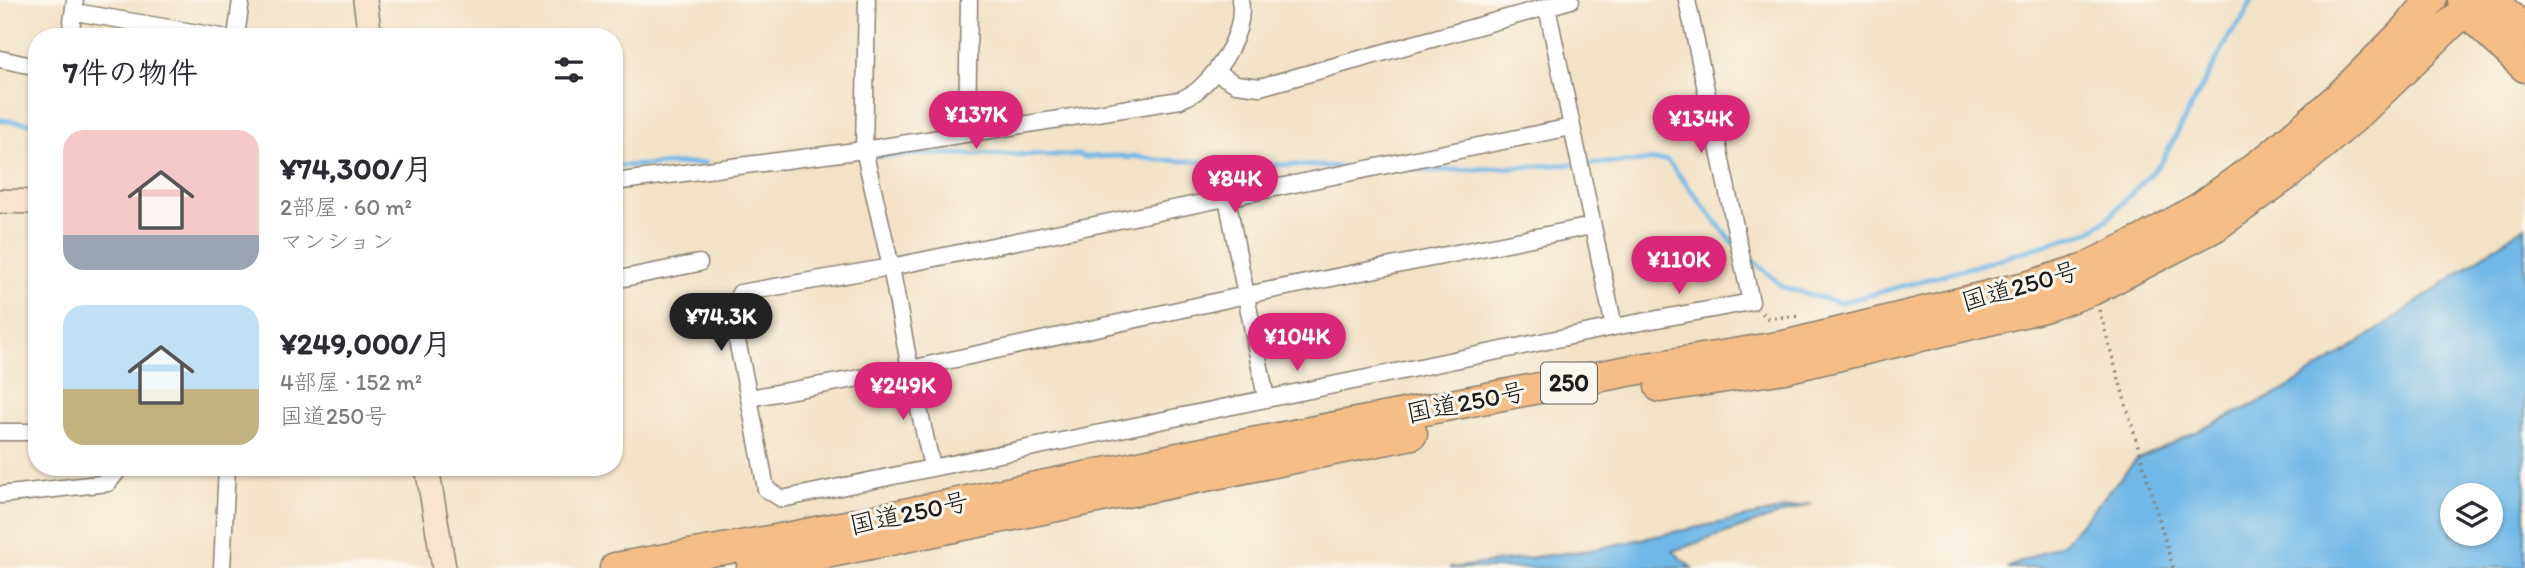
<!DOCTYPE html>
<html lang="ja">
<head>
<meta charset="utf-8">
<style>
	:root { --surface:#fff; --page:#f2f2f3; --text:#2b2b33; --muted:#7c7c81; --accent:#db2777 }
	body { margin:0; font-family:Itim,"Klee One",sans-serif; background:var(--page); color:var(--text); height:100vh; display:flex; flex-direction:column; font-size:26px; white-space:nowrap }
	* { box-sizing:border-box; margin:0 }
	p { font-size:23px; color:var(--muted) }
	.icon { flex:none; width:38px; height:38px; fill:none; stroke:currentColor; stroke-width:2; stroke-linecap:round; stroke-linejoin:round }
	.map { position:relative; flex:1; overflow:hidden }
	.details { position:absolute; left:28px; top:28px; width:595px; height:448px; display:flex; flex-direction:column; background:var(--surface); border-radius:28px; box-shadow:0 2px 5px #0004 }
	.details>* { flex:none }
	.controls { position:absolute; left:2440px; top:483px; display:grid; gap:14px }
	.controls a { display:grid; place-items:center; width:63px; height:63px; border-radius:50%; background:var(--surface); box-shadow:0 2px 5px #0004; font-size:35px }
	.price { position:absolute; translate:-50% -60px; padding:0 16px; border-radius:24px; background:var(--accent); color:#fff; font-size:23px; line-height:46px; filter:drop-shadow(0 2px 4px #0008) }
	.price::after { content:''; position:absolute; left:50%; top:42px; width:21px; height:16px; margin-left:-10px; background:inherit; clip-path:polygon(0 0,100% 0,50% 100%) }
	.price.current { background:#222; color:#fff }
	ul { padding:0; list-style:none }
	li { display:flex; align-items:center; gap:21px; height:175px; padding:0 35px }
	li span { display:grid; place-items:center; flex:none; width:196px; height:140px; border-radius:21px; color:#555 }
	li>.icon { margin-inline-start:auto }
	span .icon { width:84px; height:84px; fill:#fffc; stroke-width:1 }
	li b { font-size:30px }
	h2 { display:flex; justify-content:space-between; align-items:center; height:84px; padding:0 35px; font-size:30px }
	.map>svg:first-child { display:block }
	.water { fill:#6fb8e7; stroke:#466a82; stroke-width:2; fill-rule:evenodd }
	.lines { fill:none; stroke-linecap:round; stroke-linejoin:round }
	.stream { stroke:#6fb8e7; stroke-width:5 }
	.street-casing { stroke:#887f70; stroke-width:19 }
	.secondary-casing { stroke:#887f70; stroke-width:26 }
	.highway-casing { stroke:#887f70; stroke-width:33 }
	.path { stroke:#887f70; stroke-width:3.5; stroke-dasharray:2 5; stroke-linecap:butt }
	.street { stroke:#fff; stroke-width:16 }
	.secondary { stroke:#fbe5cf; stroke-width:23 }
	.highway { stroke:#f6be87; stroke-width:30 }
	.labels { text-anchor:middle; stroke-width:6; stroke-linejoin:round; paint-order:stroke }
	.shield { fill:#fbf7ec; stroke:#5f5e5a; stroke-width:2 }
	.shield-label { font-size:24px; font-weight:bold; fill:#1c1c1c }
	.street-label { font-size:26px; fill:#1c1c1c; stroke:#fbf7ec }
</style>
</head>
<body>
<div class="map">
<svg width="2525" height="568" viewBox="0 0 2525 568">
	<rect width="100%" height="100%" fill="#fbf7ec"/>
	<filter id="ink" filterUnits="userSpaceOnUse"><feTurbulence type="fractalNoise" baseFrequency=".0143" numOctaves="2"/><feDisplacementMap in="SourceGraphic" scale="14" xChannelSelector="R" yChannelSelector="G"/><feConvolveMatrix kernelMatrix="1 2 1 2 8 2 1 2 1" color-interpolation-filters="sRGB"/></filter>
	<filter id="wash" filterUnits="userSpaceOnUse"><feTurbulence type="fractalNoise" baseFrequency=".00686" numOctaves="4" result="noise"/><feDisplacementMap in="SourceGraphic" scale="28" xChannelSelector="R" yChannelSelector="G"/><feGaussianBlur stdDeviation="1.57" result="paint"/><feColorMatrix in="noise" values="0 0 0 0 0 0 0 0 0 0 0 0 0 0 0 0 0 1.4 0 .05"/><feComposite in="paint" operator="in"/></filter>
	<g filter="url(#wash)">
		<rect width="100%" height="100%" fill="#f3e2c5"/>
		<!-- water -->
		<path class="water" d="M2525 226V568H2007L2064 543 2136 460 2281 392 2373 333ZM2452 495H2490V534H2452Z
			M1813 503 1673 551 1692 568H1449L1590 550Z"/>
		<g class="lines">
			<!-- stream -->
			<path class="stream" d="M0 120 37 124
				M870 156 928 154 1079 155 1084 157 1122 156 1129 158 1132 156 1159 160 1344 167
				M614 166 706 163
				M1405 168 1433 171 1667 160 1733 243
				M1746 254 1783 287 1840 303 1986 263 2091 231 2107 219 2161 163 2230 35 2243 18 2252 0"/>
		</g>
	</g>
	<g filter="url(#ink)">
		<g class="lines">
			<!-- street casing -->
			<g class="street-casing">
				<path id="street" d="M867 0 864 150 891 267 910 369 932 467
					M75 12 222 37
					M70 37 75 0
					M236 37 241 0
					M0 59 37 67
					M1215 72 1236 84 1260 87 1571 0
					M1571 127 891 267 740 293 731 312 749 398 910 369 1246 295 1592 226
					M967 134 969 0
					M614 182 864 150 1180 100C1186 97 1194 94 1199 89 1221 69 1246 31 1240 0
					M1227 198 1266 398
					M614 280 699 263
					M1614 327 1751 302 1687 0
					M749 398 766 489 782 499 1614 327 1547 7
					M0 432H37
					M0 495 108 483 121 467
					M222 568 227 467"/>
			</g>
			<!-- secondary casing -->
			<g class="secondary-casing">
				<path id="secondary" d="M365 0 370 37
					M0 201 37 202
					M427 467 444 568"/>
			</g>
			<!-- highway casing -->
			<g class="highway-casing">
				<path id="highway" d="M2463 0 2465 10 2525 67
					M2492 0 2525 31
					M1660 387 1785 368 2044 307 2092 290 2214 227 2288 174 2359 113 2465 10
					M615 568 792 537 1242 445 1628 371 1784 346 2033 285 2083 269 2143 240 2201 207 2272 155 2340 96 2407 29 2431 0
					M752 568 1412 434"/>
			</g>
			<!-- path -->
			<path class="path" d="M2099 310 2173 568
				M1762 313 1767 318 1801 316"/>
			<!-- street -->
			<use href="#street" class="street"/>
			<!-- secondary -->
			<use href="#secondary" class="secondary"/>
			<!-- highway -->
			<use href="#highway" class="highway"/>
		</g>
	</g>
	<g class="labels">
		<!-- shield labels -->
		<rect class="shield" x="1541" y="362.5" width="56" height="41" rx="5"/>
		<g class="shield-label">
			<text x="1569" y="391">250</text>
		</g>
		<!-- street labels -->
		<g class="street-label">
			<text transform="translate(2020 286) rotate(-16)" y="9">国道250号</text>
			<text transform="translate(1466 402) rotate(-11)" y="9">国道250号</text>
			<text transform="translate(909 513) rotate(-12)" y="9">国道250号</text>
		</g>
	</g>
</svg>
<div class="controls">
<a><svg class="icon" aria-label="layers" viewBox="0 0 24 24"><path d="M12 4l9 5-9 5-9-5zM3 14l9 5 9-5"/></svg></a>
</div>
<b class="price" style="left:976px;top:151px">¥137K</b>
<b class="price" style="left:1701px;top:155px">¥134K</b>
<b class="price" style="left:1235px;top:215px">¥84K</b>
<b class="price" style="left:1679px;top:296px">¥110K</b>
<b class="price current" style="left:721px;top:353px">¥74.3K</b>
<b class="price" style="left:1297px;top:373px">¥104K</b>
<b class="price" style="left:903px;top:422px">¥249K</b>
<section class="details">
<h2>7件の物件<svg class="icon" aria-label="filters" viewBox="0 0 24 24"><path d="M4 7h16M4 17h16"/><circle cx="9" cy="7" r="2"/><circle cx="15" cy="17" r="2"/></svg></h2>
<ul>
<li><span style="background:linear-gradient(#f6c9c9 75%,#9aa5b1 0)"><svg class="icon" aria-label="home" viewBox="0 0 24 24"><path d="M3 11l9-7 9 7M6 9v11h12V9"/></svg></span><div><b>¥74,300/月</b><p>2部屋 · 60 m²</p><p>マンション</p></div></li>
<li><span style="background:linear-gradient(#bfe0f5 60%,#c2b280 0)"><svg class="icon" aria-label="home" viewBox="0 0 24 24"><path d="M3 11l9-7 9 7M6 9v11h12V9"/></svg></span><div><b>¥249,000/月</b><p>4部屋 · 152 m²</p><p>国道250号</p></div></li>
</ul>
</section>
</div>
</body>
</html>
